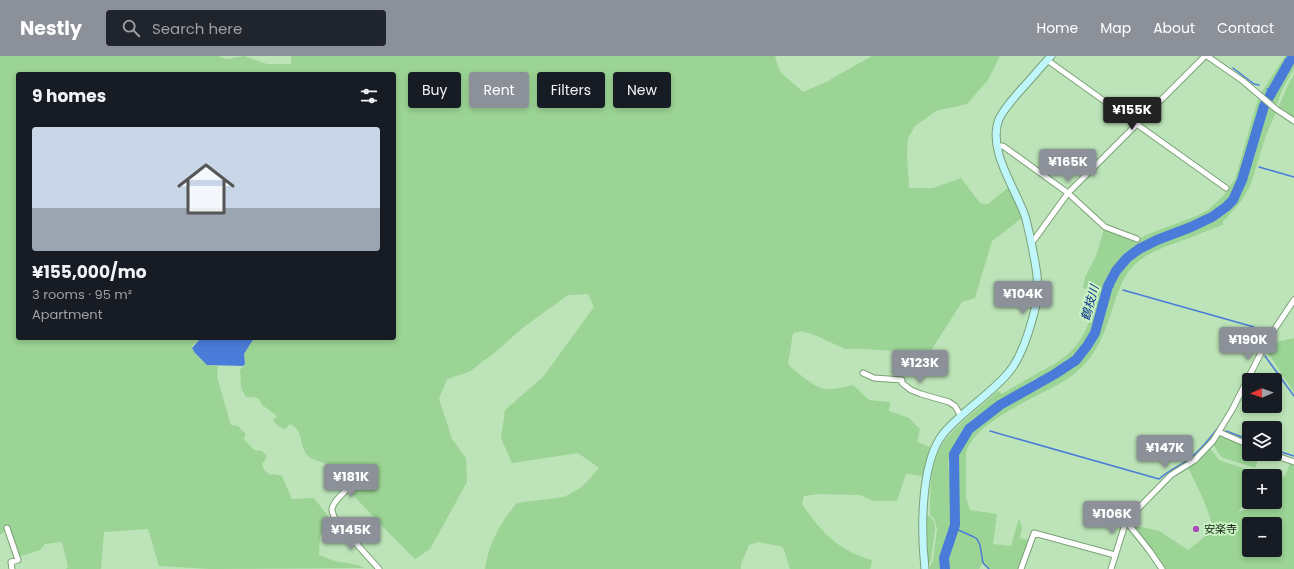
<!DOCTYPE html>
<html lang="en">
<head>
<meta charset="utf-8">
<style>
	:root { --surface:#171b24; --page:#20242c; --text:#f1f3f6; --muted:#9ea1a6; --accent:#8c9099 }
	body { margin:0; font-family:Poppins,"Noto Sans JP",sans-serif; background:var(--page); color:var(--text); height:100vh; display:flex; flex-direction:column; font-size:15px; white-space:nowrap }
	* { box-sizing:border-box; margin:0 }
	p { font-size:13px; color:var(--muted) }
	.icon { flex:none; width:22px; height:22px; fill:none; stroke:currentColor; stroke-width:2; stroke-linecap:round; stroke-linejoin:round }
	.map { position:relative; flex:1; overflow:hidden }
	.details { position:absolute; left:16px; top:16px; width:380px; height:268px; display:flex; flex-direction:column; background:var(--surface); border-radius:4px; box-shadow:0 2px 6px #0003 }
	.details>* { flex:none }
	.top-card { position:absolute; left:408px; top:16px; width:380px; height:36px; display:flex; gap:8px }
	.needle { width:26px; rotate:268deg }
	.buttons { position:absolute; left:1242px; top:317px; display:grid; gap:8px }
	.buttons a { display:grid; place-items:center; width:40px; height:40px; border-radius:4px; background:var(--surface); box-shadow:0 2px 6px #0003; font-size:20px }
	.price { position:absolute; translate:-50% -34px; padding:0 9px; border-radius:4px; background:var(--accent); color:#fff; font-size:13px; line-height:26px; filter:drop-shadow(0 1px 2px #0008) }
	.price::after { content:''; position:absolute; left:50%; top:24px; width:12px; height:9px; margin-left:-6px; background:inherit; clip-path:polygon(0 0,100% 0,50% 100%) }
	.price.active { background:#222; color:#fff }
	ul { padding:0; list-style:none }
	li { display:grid; align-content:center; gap:8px; height:212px; padding:0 16px }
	li span { display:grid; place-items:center; height:124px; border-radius:4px; color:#555 }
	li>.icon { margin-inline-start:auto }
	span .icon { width:72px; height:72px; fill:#fffc; stroke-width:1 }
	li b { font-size:17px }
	h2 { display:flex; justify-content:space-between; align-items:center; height:48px; padding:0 16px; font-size:17px }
	.tag { padding:0 14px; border-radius:4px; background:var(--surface); box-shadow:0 2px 6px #0003; font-size:14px; line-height:36px }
	.tag.active { background:var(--accent); color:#fff }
	header { display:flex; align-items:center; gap:24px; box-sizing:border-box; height:56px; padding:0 20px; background:var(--accent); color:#fff }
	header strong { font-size:19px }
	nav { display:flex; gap:22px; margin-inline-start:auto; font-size:14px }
	.search { width:280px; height:36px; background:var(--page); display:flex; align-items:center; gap:10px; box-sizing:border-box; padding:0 14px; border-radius:4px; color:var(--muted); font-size:15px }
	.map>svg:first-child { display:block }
	.green { fill:#9bd494; fill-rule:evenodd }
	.water { fill:#4b7bd8 }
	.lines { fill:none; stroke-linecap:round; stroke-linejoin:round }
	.stream { stroke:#4b7bd8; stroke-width:1.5 }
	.river { stroke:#4b7bd8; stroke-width:10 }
	.minor-casing { stroke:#7ba077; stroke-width:7 }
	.secondary-casing { stroke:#7ba077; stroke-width:9 }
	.minor { stroke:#fff; stroke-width:5 }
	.secondary { stroke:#bff6fa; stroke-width:7 }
	.poi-dot { fill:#a84db7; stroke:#caf2c5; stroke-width:1.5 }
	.labels { text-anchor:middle; stroke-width:4; stroke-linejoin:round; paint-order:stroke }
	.poi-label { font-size:11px; fill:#122110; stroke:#caf2c5; text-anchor:start }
	.water-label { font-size:12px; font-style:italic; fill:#0c3688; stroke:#caf2c5 }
</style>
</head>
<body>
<header>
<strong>Nestly</strong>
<div class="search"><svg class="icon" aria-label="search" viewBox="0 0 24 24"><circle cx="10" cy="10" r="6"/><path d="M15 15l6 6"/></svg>Search here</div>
<nav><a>Home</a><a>Map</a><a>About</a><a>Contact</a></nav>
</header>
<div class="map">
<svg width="1294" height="513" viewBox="0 0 1294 513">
	<rect width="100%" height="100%" fill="#bde4b8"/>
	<!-- green -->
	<path class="green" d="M0 0H218L226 3 244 0 267 8H291V0H776L775 2 781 17 803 36 826 26 872 0H1000L988 24 967 48 936 55 915 70 908 82 907 99 909 132H933L961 122 980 147 988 148 1009 131 1022 162 992 185 975 242 962 246 930 296H909L866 293H845L817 280 802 275 793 277 788 308C793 314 814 330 821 332 829 335 845 331 853 329L869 344 890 346 889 355 909 362 920 373 917 386 930 391 924 420 906 418 897 445H874L860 439 820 438 804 440 802 448C820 475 840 496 872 504L870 513H790L783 491 759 486 749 489 741 508V513H485C488 489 501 465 517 447L564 441 582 431 599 412 578 397 512 407 501 382 505 354 543 321 594 251 588 238 568 239 524 271 494 297 469 316 447 323 439 343 452 383 466 402 467 426 430 493 415 503C395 483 375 463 356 442 346 432 338 420 328 409 323 404 315 407 307 399 299 389 304 374 290 368L285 373 278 370 273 365 277 360 262 349 259 343 253 341H246L241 332 240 314 245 308 244 298 254 282H394V18H18V282H201L192 290C193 297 203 308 211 309 213 310 215 310 218 310L217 321 231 369 238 370 246 378 244 383 254 394 262 395 266 399V403L262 408 263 412 269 419 275 418 282 420 292 443 314 442 333 467 320 480 319 499 335 505 358 509 364 512 210 513 159 510 148 473 104 476 101 513H66L68 510 62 486 45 488 40 494 15 502 7 477 5 475 0 479Z
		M1285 0H1292L1277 23 1267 42 1261 37Z
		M1294 2V13L1282 34 1277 48 1270 44Z
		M1294 18V62L1279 50 1287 31Z
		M1258 43 1264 48 1239 128C1214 179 1151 167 1120 206 1113 216 1107 227 1103 239 1100 249 1100 261 1095 271 1088 289 1075 304 1058 314 1050 318 1045 323 1036 322L980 360 974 362 962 374 948 407 951 432 952 437 953 464 947 476 946 489 939 503 942 505 943 513H930V510L933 505 937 473 935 464 930 458C930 437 930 413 939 394 947 376 983 349 998 335L1002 338C1011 333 1020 327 1029 322 1048 311 1067 304 1080 284 1090 270 1093 252 1098 235L1083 232 1085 221 1096 200 1104 173 1134 183V186L1146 179 1196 160 1208 154 1223 140 1235 123Z
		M1267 50 1276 56 1266 79 1251 128 1242 144 1223 166V169C1212 172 1203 177 1192 181 1171 189 1143 196 1129 215 1121 226 1117 239 1113 251 1103 283 1094 306 1064 325 1038 341 974 365 966 397V442L970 454 997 458 993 488 1011 490 1019 462 1022 472 1020 482 1029 484 1019 513H989L983 507 979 513H946C946 509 946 505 946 501 948 486 958 472 958 457 958 439 952 415 955 398 963 356 1049 333 1076 304 1084 296 1091 287 1096 277 1098 271 1099 265 1101 259 1106 240 1111 222 1125 207 1154 173 1210 178 1236 140 1243 128 1246 115 1250 103 1255 85 1260 67 1267 50Z
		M1294 282V336L1266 294 1276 286Z
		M1221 379 1249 391V398H1261L1255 412 1221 401 1213 388Z
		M1209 391 1219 404 1246 413 1259 420H1249V443L1238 456 1257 450 1258 446H1275V420H1265L1261 415 1285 421 1290 406 1294 407V513H1164L1132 469 1159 475 1188 494 1213 474C1209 452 1198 432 1188 412L1200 403ZM1249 468H1275V494H1249Z
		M927 460H930L935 467V474L931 504 928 509Z"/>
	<!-- water -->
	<path class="water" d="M201 282H254L244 298 245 308 243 310 207 309 195 297 192 292Z"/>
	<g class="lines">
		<!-- stream -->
		<path class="stream" d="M1290 0 1293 2
			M1233 12 1254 28 1259 29
			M1267 33 1272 35
			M1247 108 1251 109
			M1259 111 1294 121
			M1108 230 1113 231
			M1123 234 1254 271 1261 284
			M1265 300 1294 340
			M990 375 1159 423C1168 415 1179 410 1189 403 1200 395 1209 383 1217 373
			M1226 375 1245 382 1249 385
			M1275 394 1294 400
			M954 472 974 481 977 483 980 489 983 507 989 513"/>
		<!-- river -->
		<path class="river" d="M945 513 944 502 955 469 954 398 969 373 1000 349 1055 318 1076 304 1087 290 1095 277 1108 230 1116 215 1127 202 1139 193 1157 184 1191 171 1212 161 1226 151 1233 144 1242 124 1264 50 1289 6 1294 0"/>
		<!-- minor casing -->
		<g class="minor-casing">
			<path id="minor" d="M1207 0 1243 25 1276 53 1294 65
				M1047 4 1226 132
				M997 90H1003L1068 137 1105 171 1137 183
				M1031 185 1034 184 1068 137 1205 0
				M863 317 874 322 902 324V327L911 334 921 338 949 346 955 350 961 360
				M1219 376 1249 389
				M1271 398 1294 406
				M363 420C355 427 334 442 332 453 332 457 334 461 336 465L379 513
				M1126 465 1149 494 1162 513
				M7 472 18 504 11 506 12 513
				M1021 513 1034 477 1115 499
				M1111 513 1126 465 1171 419 1195 404 1213 385 1232 354 1268 283 1294 244"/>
		</g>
		<!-- secondary casing -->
		<g class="secondary-casing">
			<path id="secondary" d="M925 513C921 477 920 407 943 378 963 354 990 339 1009 316 1023 299 1031 270 1036 249 1041 227 1034 202 1030 180 1028 173 1027 166 1025 160 1015 131 987 94 999 63 1004 53 1012 44 1019 36 1030 24 1040 12 1051 0"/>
		</g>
		<!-- minor -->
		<use href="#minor" class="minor"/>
		<!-- secondary -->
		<use href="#secondary" class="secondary"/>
	</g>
	<!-- markers -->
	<circle class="poi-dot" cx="1196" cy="473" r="4"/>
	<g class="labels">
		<!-- poi labels -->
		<g class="poi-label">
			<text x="1204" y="477">安楽寺</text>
		</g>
		<!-- water labels -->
		<g class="water-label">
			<text transform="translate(1090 247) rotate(-74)" y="4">鶴枝川</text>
		</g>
	</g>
</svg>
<div class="buttons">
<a><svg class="needle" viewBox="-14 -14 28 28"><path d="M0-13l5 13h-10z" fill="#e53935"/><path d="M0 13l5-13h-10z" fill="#9ea1a6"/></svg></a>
<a><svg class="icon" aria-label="layers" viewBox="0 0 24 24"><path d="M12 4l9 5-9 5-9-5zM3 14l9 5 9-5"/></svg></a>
<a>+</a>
<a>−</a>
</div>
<b class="price active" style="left:1132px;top:75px">¥155K</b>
<b class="price" style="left:1068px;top:127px">¥165K</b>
<b class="price" style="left:1023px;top:259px">¥104K</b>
<b class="price" style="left:1248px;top:305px">¥190K</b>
<b class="price" style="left:920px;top:328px">¥123K</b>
<b class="price" style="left:1165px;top:413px">¥147K</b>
<b class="price" style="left:351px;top:442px">¥181K</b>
<b class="price" style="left:1112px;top:479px">¥106K</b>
<b class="price" style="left:351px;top:495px">¥145K</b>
<div class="top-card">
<a class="tag">Buy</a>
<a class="tag active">Rent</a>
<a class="tag">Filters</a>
<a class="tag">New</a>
</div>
<section class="details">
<h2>9 homes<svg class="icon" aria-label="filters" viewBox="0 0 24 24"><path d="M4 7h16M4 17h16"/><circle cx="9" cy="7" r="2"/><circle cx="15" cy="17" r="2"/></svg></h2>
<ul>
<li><span style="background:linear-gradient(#c9d6e8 65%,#9aa5b1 0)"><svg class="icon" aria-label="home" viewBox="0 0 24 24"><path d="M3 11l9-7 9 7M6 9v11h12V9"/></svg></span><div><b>¥155,000/mo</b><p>3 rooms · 95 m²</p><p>Apartment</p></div></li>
</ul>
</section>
</div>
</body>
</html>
